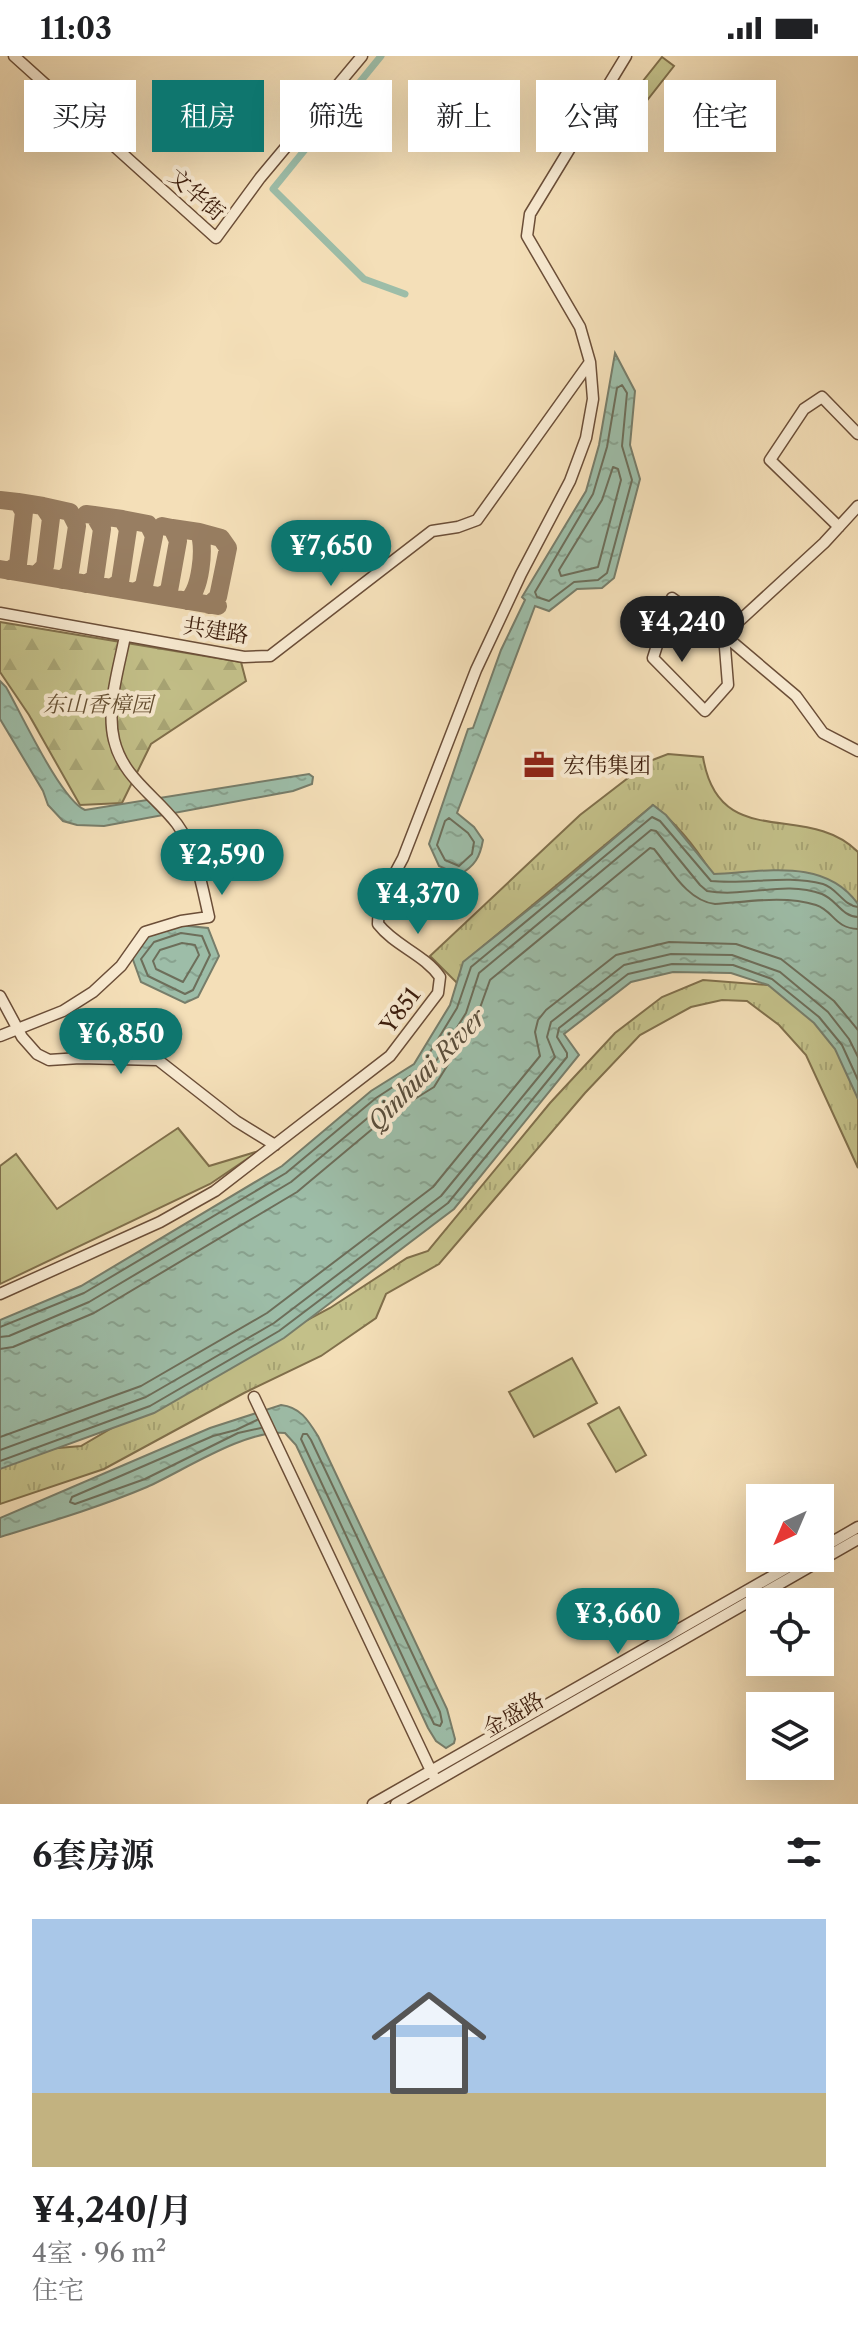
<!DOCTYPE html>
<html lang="zh">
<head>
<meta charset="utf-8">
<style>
	:root { --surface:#fff; --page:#f2f2f2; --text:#202124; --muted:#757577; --line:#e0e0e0; --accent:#0f766e }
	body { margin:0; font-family:"Libre Caslon Text","Noto Serif SC",serif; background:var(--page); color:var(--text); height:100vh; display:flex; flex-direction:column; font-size:30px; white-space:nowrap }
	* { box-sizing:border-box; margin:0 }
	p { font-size:26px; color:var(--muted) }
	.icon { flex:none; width:44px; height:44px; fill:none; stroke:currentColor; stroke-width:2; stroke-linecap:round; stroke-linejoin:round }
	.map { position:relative; height:1748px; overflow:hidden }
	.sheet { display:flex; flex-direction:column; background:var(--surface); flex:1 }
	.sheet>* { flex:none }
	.hud { position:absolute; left:24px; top:24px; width:810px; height:72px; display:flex; gap:16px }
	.needle { width:52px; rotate:224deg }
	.buttons { position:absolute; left:746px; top:1428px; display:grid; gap:16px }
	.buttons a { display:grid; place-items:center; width:88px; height:88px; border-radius:0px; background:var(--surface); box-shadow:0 8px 32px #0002; font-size:40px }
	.price { position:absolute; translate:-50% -68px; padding:0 18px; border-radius:28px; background:var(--accent); color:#fff; font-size:26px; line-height:52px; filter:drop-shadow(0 2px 4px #0008) }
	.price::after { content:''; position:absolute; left:50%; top:48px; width:24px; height:18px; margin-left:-12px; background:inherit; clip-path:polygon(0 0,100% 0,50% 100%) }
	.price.current { background:#222; color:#fff }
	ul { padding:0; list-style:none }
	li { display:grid; align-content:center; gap:16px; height:424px; padding:0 32px }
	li+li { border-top:2px solid var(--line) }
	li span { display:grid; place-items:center; height:248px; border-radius:0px; color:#555 }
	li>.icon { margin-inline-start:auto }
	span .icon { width:144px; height:144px; fill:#fffc; stroke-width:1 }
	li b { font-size:34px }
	h2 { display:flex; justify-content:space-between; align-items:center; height:96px; padding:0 32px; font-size:34px }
	.pill { padding:0 28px; border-radius:0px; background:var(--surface); box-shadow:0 8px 32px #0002; font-size:28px; line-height:72px }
	.pill.current { background:var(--accent); color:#fff }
	.status { display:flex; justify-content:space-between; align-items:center; height:56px; padding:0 40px; background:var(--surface); direction:ltr }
	.status svg { height:22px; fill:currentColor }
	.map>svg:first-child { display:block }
	.green { fill:#c3c089; stroke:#806f4b; stroke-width:2 }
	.forest { fill:url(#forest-firs); stroke:#806f4b; stroke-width:2 }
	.park { fill:url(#park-tufts); stroke:#806f4b; stroke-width:2 }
	.water { fill:url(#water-ripples); stroke:#777d6a; stroke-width:2 }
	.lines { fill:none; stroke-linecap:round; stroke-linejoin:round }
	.shore { stroke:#6d6e5a; stroke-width:2 }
	.canal { stroke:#9dbda8; stroke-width:7 }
	.taxiway { stroke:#987e62; stroke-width:18 }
	.minor-casing { stroke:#6b4e38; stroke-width:13 }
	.minor { stroke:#f8ead1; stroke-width:10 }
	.labels { text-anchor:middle; stroke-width:8; stroke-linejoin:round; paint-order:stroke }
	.street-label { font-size:22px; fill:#3d1e0d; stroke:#f8ead1 }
	.park-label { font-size:22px; font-style:italic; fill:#654f32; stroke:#f8ead1 }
	.poi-label { font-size:22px; fill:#3d1e0d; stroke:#f8ead1; text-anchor:start }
	.water-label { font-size:24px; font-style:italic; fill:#5a4e3c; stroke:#f8ead1 }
</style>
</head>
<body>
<div class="status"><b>11:03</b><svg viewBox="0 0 49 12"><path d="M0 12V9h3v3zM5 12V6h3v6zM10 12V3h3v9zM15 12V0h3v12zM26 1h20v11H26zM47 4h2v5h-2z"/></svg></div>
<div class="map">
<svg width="858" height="1748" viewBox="0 0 858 1748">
	<defs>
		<pattern id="forest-firs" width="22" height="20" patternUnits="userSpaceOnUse" patternTransform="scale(2)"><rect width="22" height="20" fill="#c3c089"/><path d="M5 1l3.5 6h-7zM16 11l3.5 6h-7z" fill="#a8a575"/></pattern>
		<pattern id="park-tufts" width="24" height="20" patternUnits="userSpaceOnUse" patternTransform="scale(2)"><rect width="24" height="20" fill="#c3c089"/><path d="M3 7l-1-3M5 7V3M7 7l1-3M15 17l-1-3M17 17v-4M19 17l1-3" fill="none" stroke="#a8a575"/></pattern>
		<pattern id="water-ripples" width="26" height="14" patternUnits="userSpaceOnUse" patternTransform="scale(2)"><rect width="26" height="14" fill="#9dbda8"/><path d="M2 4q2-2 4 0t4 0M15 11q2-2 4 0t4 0" fill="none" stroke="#88a28f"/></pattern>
	</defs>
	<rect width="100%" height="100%" fill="#f4dfb8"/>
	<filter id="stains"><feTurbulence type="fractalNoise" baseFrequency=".0025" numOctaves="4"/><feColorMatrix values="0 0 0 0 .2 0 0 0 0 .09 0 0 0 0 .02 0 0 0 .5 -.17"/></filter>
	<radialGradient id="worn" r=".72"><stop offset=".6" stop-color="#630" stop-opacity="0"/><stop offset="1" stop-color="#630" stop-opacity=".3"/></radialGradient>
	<!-- green -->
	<path class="green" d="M662 1 674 10 616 84 604 74Z
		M178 1072 209 1110 259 1095 210 1128 0 1228V1110L16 1098 57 1153Z
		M572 1302 597 1347 534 1381 509 1336Z
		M619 1351 646 1399 616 1416 588 1368Z"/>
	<!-- forest -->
	<path class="forest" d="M0 566 241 606 246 625 151 688 122 747 80 749 29 659 0 616Z"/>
	<!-- park -->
	<path class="park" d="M668 698 703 701C719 798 807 744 858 796V1112L806 999 779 969 747 945 722 944 691 951 640 979 585 1037 439 1208 386 1238 376 1262 321 1300 244 1337 104 1413 0 1448V1408L36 1394 81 1390 182 1331 330 1252 407 1202 428 1195 550 1047 615 977 662 941 703 924 768 929C737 866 710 793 653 749L464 906 457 927 430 900 580 759 650 705Z"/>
	<!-- water -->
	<path class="water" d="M615 297 635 335 630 389 640 423 614 522 602 532 577 533 549 555 535 550 457 757 474 771 483 784C480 801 475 810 459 819L439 810 429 788 468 673 473 672 501 594 525 544 522 541 586 435 599 389Z
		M0 625 6 631C21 657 61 744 85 754L309 718 313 721 312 728 293 735 104 770 77 769 63 765 48 749 43 735 0 663Z
		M653 749 666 759 714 818C764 816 825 801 858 848V1043L835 993 814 967 768 929 731 917 673 916 631 926 564 978 579 999 454 1153 284 1282 154 1357 0 1413V1264L81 1230 282 1110 371 1035 414 1008 450 949 463 906 563 826Z
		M179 869 208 872 219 900 198 941 185 947 141 926 132 901 149 879Z
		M281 1349C300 1351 308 1364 318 1380L447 1653 455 1683 454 1687 446 1692 436 1685 428 1672 296 1389 285 1377C246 1373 183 1415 147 1431 100 1451 49 1466 0 1481V1462L210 1372Z"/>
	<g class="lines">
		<!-- shore -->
		<path class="shore" d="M622 329 627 337 622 390 632 424 607 517 598 524 574 526 549 545 537 541 535 536 593 438 607 391 617 332Z
			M613 411 618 413 621 424 598 511 561 520 559 514 602 444Z
			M449 762 468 777 474 786 472 798 459 810 445 804 437 789 445 765Z
			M181 877 202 880 210 899 193 934 185 938 148 920 141 903 154 886Z
			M182 887 195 889 199 899 183 926 156 913 153 905 160 894Z
			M0 1271 84 1237 286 1117 376 1042 419 1014 457 952 471 911 652 761 660 765 711 825C749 829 785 818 823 828 837 832 844 850 858 851
			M0 1281 9 1280 89 1246 291 1126 382 1050 426 1021 466 957 479 917 651 774 656 775 700 829 707 835C745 842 784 824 822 838 837 844 841 860 858 861
			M0 1293 13 1291 94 1257 297 1136 389 1059 434 1031 476 963 490 924 650 792 654 793C670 812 687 845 715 848 747 846 784 839 816 849 834 855 834 872 858 873
			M257 1364 236 1374 213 1380 72 1441 70 1446 75 1448 145 1423 238 1377 261 1372
			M303 1378H307L311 1384 440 1656 442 1666 440 1670 434 1668 301 1383Z
			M0 1381 141 1330 267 1257 433 1131 540 1000 535 976 538 964 546 954 616 899 669 886 736 888 781 903 834 945 858 974
			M0 1394 146 1341 274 1267 441 1140 555 1001 547 981 551 966 624 909 671 898 732 899 780 916 828 956 849 983 858 1001
			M0 1405 150 1350 279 1275 448 1147 567 1001V997L557 981 559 972 628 918 672 908 733 909 772 923 819 961 842 989 858 1024"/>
		<!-- canal -->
		<path class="canal" d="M381 0 273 133 364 223 405 238"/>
		<!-- taxiway -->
		<path class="taxiway" d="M0 444 18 446 24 456 18 508 9 515
			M18 446 43 450 51 462 45 510 36 519
			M43 450 70 456 77 470 70 516 62 524
			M94 459 122 463 128 473 120 526 111 532
			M122 463 148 468 154 480 144 530 136 536
			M172 472 199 476C205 492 201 534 187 545
			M199 476 221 482 228 492 218 541 209 549
			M0 513 218 550
			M86 528 95 522 102 473 94 459 86 458
			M160 540 169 535 178 485 172 472 162 470"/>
		<!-- minor casing -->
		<g class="minor-casing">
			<path id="minor" d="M14 0 216 182 260 122 362 0
				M839 471 770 404 804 353 822 341 858 378
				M0 557 244 601 270 600 432 475 458 471 477 464 590 306
				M724 579 728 629 705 655 653 602 672 542 724 579 796 640 823 677 858 695
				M724 579 824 487 858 450
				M0 940 22 981 37 998 49 1004 80 1002 158 1004 236 1065 275 1089
				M0 980 63 955 93 936 121 910 145 876 181 865 209 861C202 830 196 794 177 768 155 739 123 722 114 684 106 651 119 612 125 580
				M0 1238 160 1166 215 1135 390 1000 438 937 440 921C424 898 395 890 378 868L379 847 403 802 476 614 521 518 570 425 586 382 593 343 590 306 580 271 527 180 530 158 626 0
				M254 1341 433 1719
				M820 1493 858 1471
				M373 1748 804 1502
				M396 1748 858 1483"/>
		</g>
		<!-- minor -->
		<use href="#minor" class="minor"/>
	</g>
	<!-- icons -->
	<defs>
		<g id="office-bare" transform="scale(2.4)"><path d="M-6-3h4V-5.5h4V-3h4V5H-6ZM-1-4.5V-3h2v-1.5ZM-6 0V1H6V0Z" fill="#8f2418" stroke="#f8ead1" stroke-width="2.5" paint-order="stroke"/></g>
	</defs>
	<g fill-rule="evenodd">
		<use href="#office-bare" x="539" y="709"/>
	</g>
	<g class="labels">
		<!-- street labels -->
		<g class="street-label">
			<text transform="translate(197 138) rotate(41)" y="8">文华街</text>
			<text transform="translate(216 574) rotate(9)" y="8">共建路</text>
			<text transform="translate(400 954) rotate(-53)" y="8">Y851</text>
			<text transform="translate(513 1658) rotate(-30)" y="8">金盛路</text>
		</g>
		<!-- park labels -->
		<g class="park-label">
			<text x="98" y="656">东山香樟园</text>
		</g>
		<!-- poi labels -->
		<g class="poi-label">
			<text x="563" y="717">宏伟集团</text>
		</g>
		<!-- water labels -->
		<g class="water-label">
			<text transform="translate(427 1014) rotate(-46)" y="8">Qinhuai River</text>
		</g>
	</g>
	<rect width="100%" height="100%" filter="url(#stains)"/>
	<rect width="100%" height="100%" fill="url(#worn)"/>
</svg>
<div class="buttons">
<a><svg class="needle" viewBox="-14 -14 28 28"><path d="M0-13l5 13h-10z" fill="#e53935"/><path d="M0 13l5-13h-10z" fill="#757577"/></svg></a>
<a><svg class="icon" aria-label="locate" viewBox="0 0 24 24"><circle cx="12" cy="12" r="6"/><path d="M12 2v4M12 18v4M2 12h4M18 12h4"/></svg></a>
<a><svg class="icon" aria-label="layers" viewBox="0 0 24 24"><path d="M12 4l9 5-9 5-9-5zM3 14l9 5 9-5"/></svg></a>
</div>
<b class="price" style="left:331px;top:532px">¥7,650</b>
<b class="price current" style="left:682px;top:608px">¥4,240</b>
<b class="price" style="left:222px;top:841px">¥2,590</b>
<b class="price" style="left:418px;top:880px">¥4,370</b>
<b class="price" style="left:121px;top:1020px">¥6,850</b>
<b class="price" style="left:618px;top:1600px">¥3,660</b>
<div class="hud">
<a class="pill">买房</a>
<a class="pill current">租房</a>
<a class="pill">筛选</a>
<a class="pill">新上</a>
<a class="pill">公寓</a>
<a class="pill">住宅</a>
</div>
</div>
<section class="sheet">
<h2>6套房源<svg class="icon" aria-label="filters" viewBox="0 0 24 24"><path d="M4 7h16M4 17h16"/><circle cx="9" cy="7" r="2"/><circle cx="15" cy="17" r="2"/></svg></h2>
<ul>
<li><span style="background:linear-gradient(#a9c7e8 70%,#c2b280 0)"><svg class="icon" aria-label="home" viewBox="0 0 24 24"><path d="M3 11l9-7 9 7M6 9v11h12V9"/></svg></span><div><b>¥4,240/月</b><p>4室 · 96 m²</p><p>住宅</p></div></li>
</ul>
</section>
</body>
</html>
